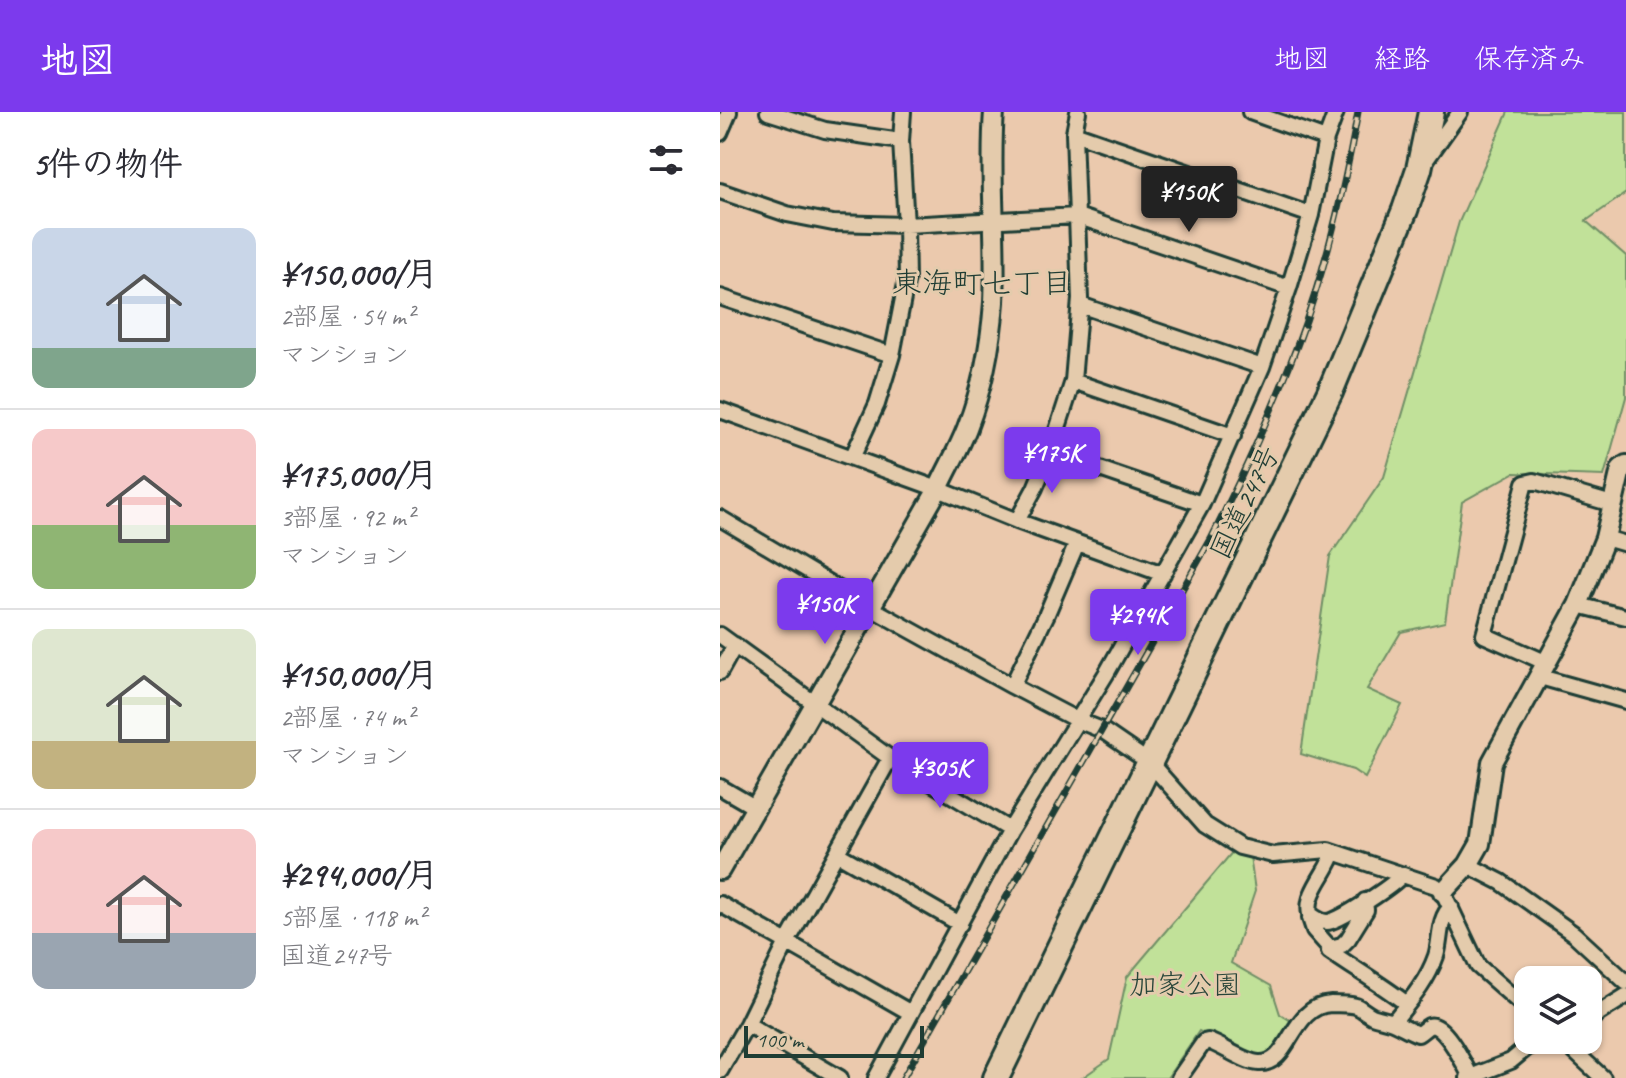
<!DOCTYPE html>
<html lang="ja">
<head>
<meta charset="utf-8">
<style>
	:root { --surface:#fff; --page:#f7f7f7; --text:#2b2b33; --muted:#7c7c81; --line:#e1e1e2; --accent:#7c3aed }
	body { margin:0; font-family:Caveat,"Klee One",sans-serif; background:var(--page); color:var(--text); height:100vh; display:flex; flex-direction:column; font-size:30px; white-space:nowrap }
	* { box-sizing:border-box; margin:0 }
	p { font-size:26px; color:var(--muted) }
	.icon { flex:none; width:44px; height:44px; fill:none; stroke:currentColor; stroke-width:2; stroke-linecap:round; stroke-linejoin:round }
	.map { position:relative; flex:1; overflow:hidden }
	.details { display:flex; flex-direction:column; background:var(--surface); width:720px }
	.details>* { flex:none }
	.tools { position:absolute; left:794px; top:854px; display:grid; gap:16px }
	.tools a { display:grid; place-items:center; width:88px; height:88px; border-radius:16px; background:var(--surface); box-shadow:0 2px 6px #0004; font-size:40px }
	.scale { position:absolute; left:24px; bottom:20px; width:180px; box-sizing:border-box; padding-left:8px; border:4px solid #1f3d34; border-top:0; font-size:22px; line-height:28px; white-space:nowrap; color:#1f3d34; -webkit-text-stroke:6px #e4cbac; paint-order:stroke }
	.price { position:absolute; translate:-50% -68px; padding:0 18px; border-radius:8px; background:var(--accent); color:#fff; font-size:26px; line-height:52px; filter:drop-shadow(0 2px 4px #0008) }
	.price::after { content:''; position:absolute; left:50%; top:48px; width:24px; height:18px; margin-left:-12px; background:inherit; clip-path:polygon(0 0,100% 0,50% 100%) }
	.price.current { background:#222; color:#fff }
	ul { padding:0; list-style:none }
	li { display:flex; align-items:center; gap:24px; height:200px; padding:0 32px }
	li+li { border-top:2px solid var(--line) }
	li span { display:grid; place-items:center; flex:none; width:224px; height:160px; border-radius:16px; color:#555 }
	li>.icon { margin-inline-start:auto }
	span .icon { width:96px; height:96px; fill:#fffc; stroke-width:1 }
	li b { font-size:34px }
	h2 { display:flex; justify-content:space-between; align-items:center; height:96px; padding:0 32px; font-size:34px }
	header { display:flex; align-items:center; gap:48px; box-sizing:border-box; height:112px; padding:0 40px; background:var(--accent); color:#fff }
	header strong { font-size:38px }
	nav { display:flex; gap:44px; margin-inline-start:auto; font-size:28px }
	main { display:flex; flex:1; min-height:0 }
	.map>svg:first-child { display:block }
	.green { fill:#c1e199; stroke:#708f66; stroke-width:2 }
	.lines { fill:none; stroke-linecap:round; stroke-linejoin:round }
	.minor-casing { stroke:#1f3d34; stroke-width:20 }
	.tertiary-casing { stroke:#1f3d34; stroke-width:24 }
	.trunk-casing { stroke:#1f3d34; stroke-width:30 }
	.minor { stroke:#e4cbac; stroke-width:14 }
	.tertiary { stroke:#e4cbac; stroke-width:18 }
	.trunk { stroke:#e4cbac; stroke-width:24 }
	.rail-casing { stroke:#1f3d34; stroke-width:7 }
	.rail { stroke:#e4cbac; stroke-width:4; stroke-dasharray:12; stroke-linecap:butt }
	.labels { text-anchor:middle; stroke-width:6; stroke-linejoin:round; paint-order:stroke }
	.street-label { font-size:28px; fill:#1f3d34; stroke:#e4cbac }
	.park-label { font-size:28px; fill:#274539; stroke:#e4cbac }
	.neighbourhood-label { font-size:30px; fill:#1f3d34; stroke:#e4cbac }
</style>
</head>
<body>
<header>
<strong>地図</strong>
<nav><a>地図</a><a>経路</a><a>保存済み</a></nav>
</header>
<main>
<section class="details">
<h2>5件の物件<svg class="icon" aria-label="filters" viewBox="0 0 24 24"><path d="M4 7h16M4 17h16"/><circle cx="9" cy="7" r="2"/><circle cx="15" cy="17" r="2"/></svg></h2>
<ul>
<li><span style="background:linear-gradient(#c9d6e8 75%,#7fa58c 0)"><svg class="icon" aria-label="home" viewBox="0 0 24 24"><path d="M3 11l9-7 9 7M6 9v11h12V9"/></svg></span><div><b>¥150,000/月</b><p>2部屋 · 54 m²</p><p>マンション</p></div></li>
<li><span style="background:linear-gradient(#f6c9c9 60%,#8fb573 0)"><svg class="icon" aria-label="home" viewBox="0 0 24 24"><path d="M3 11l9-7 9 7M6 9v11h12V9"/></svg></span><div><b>¥175,000/月</b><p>3部屋 · 92 m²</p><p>マンション</p></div></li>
<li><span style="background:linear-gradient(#dfe7d0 70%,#c2b280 0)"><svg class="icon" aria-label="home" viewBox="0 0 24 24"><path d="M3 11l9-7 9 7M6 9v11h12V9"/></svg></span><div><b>¥150,000/月</b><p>2部屋 · 74 m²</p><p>マンション</p></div></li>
<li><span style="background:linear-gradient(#f6c9c9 65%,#9aa5b1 0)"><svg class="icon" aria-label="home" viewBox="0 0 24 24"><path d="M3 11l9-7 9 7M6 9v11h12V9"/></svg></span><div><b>¥294,000/月</b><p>5部屋 · 118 m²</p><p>国道247号</p></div></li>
</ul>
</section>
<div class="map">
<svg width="906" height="966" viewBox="0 0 906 966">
	<rect width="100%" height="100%" fill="#ebc9ad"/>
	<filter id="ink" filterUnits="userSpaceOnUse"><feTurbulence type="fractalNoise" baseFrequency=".0125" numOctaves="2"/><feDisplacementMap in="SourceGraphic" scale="16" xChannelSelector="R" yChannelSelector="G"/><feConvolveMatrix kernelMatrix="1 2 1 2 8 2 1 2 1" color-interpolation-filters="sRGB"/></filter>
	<g filter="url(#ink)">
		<!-- green -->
		<path class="green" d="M788 0H906V81L866 109 906 144V285L884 364 794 361 742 390 725 510 681 520 647 577 682 593 645 666 633 658 581 642 610 444 664 365 739 110Z
			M514 738 530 744 535 779 511 851 551 874 560 902 571 909 563 927 547 945 533 946 479 919 447 966H362L389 947 407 865Z"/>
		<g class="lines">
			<!-- minor casing -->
			<g class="minor-casing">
				<path id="minor" d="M48 0 105 18 181 29
					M530 0 606 27
					M0 21 9 0
					M354 21 591 103
					M706 48 740 0
					M0 79 67 102 113 111 186 113 357 104 569 176
					M0 185 172 243
					M360 193 542 255
					M353 269 513 324
					M0 298 218 377 297 409 443 462
					M330 340 482 392
					M132 346 157 292 172 243 187 166 186 113 181 29 183 0
					M0 406 151 496 292 574 357 608 382 618 430 651 485 713 520 735 553 743 608 738 716 774 723 780 758 854 808 898
					M297 409 315 376 330 340 353 269 360 187 354 21 358 0
					M885 426 906 432
					M858 493 906 505
					M0 523 170 646 290 718
					M827 551 764 523 805 371 814 369 892 392
					M0 560 15 533
					M820 565 906 589
					M292 574 326 504 357 431
					M0 675 36 696
					M614 740C608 760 585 781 590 802 595 806 600 810 607 810 619 810 675 772 682 763
					M118 742 240 812
					M748 753 781 770 854 822 906 870
					M0 792 191 901
					M591 803 590 806 594 818 610 836 622 833 628 827 646 798 645 789
					M609 839C635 857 662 873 687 892
					M868 908 906 884
					M673 910C690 889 707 870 716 844 721 829 718 806 731 795
					M27 912 120 966
					M842 928 883 966
					M0 959 27 912 67 830 170 646
					M156 966 290 718 386 562 482 392 542 255 569 176 591 103 606 27 616 0
					M459 966 484 930 488 929C503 934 524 950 539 951 571 953 570 894 611 892 618 892 629 892 636 894 641 896 646 901 652 904 657 906 664 907 670 909 679 912 687 918 698 922 702 920 705 916 709 914 724 909 745 954 751 965
					M748 966 791 949 816 928"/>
			</g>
			<!-- tertiary casing -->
			<g class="tertiary-casing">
				<path id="tertiary" d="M0 758 218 377C227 357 239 337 247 316 262 277 271 232 274 190 277 127 269 63 274 0
					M723 780 748 753 760 732 772 650 858 493 885 426 901 357 906 353"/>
			</g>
			<!-- trunk casing -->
			<g class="trunk-casing">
				<path id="trunk" d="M276 966 610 280 685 98 699 57 711 0"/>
			</g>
			<!-- minor -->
			<use href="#minor" class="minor"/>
			<!-- tertiary -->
			<use href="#tertiary" class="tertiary"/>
			<!-- trunk -->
			<use href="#trunk" class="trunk"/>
			<!-- rail casing -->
			<g class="rail-casing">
				<path id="rail" d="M183 966 491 427C523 363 553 298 578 231 606 157 624 78 638 0"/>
			</g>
			<!-- rail -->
			<use href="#rail" class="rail"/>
		</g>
	</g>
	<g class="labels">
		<!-- street labels -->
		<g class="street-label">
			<text transform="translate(524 390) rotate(-64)" y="10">国道247号</text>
		</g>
		<!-- park labels -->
		<g class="park-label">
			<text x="465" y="882">加家公園</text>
		</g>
		<!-- neighbourhood labels -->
		<g class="neighbourhood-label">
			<text x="262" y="181">東海町七丁目</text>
		</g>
	</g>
</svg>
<div class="tools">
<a><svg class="icon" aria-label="layers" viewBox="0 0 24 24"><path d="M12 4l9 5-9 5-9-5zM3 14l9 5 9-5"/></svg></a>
</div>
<div class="scale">100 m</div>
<b class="price current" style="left:469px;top:122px">¥150K</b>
<b class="price" style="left:332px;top:383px">¥175K</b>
<b class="price" style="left:105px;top:534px">¥150K</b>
<b class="price" style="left:418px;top:545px">¥294K</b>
<b class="price" style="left:220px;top:698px">¥305K</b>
</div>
</main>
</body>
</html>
